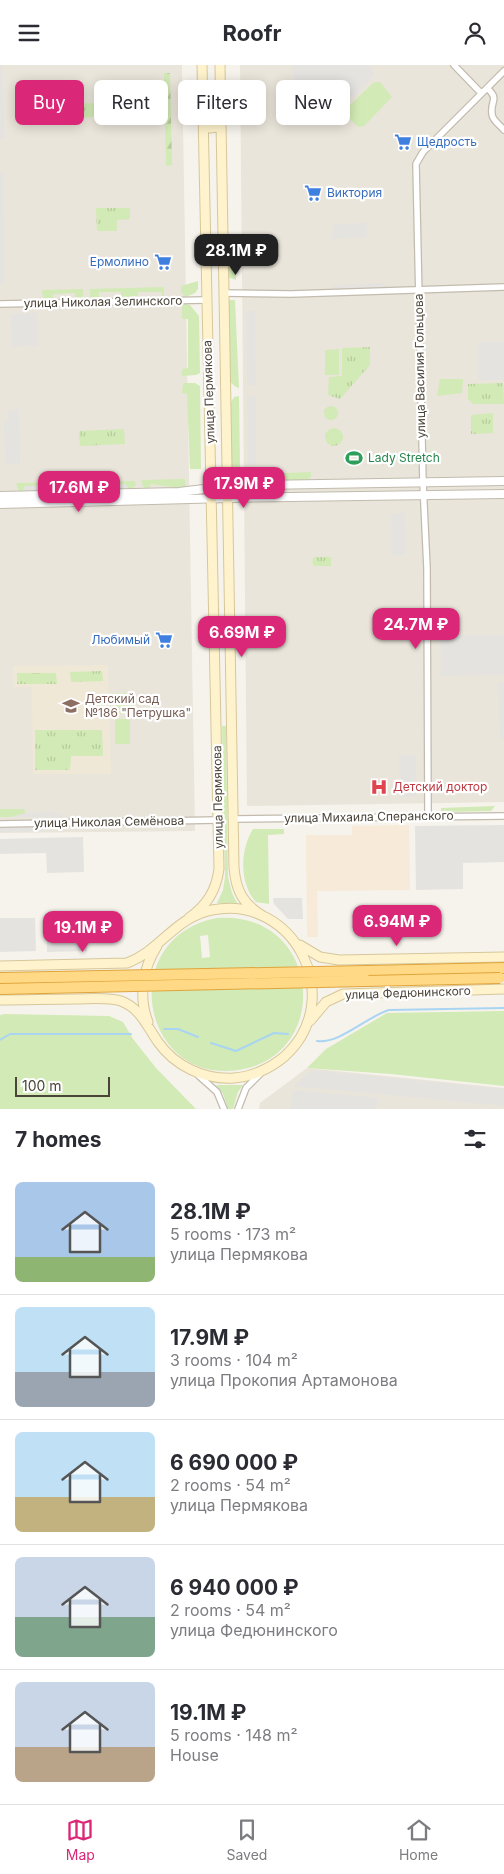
<!DOCTYPE html>
<html lang="en">
<head>
<meta charset="utf-8">
<style>
	:root { --surface:#fff; --page:#f2f2f3; --text:#2b2b33; --muted:#7c7c81; --line:#e1e1e2; --accent:#db2777 }
	body { margin:0; font-family:Inter,sans-serif; background:var(--page); color:var(--text); height:100vh; display:flex; flex-direction:column; font-size:19px; white-space:nowrap }
	* { box-sizing:border-box; margin:0 }
	p { font-size:16px; color:var(--muted) }
	.icon { flex:none; width:28px; height:28px; fill:none; stroke:currentColor; stroke-width:2; stroke-linecap:round; stroke-linejoin:round }
	.map { position:relative; height:1044px; overflow:hidden }
	.panel { display:flex; flex-direction:column; background:var(--surface); flex:1 }
	.panel>* { flex:none }
	.banner { position:absolute; left:15px; top:15px; width:475px; height:45px; display:flex; gap:10px }
	.scale { position:absolute; left:15px; bottom:12px; width:95px; box-sizing:border-box; padding-left:5px; border:2px solid #4b4439; border-top:0; font-size:14px; line-height:18px; white-space:nowrap; color:#4b4439; -webkit-text-stroke:4px #fff; paint-order:stroke }
	.price { position:absolute; translate:-50% -42px; padding:0 11px; border-radius:10px; background:var(--accent); color:#fff; font-size:16px; line-height:32px; filter:drop-shadow(0 1px 2px #0008) }
	.price::after { content:''; position:absolute; left:50%; top:30px; width:15px; height:11px; margin-left:-8px; background:inherit; clip-path:polygon(0 0,100% 0,50% 100%) }
	.price.current { background:#222; color:#fff }
	ul { padding:0; list-style:none }
	li { display:flex; align-items:center; gap:15px; height:125px; padding:0 15px }
	li+li { border-top:1px solid var(--line) }
	li span { display:grid; place-items:center; flex:none; width:140px; height:100px; border-radius:8px; color:#555 }
	li>.icon { margin-inline-start:auto }
	span .icon { width:60px; height:60px; fill:#fffc; stroke-width:1 }
	li b { font-size:21px }
	h2 { display:flex; justify-content:space-between; align-items:center; height:60px; padding:0 15px; font-size:21px }
	.chip { padding:0 18px; border-radius:8px; background:var(--surface); box-shadow:0 2px 12px #0003; font-size:18px; line-height:45px }
	.chip.current { background:var(--accent); color:#fff }
	header { display:flex; justify-content:space-between; align-items:center; height:65px; padding:0 15px; background:var(--surface); font-size:22px; font-weight:700 }
	.dock { display:flex; justify-content:space-around; align-items:center; height:70px; border-top:1px solid var(--line); background:var(--surface); font-size:14px; color:var(--muted) }
	.dock a { display:grid; justify-items:center; gap:2px }
	.dock .current { color:var(--accent) }
	.map>svg:first-child { display:block }
	.residential { fill:#eae5da }
	.commercial { fill:#f7ead8 }
	.education { fill:#efe8d6 }
	.green { fill:#d2eab5; fill-rule:evenodd }
	.forest { fill:url(#forest-firs) }
	.park { fill:url(#park-tufts) }
	.parking { fill:#e5e3e0 }
	.lines { fill:none; stroke-linecap:round; stroke-linejoin:round }
	.stream { stroke:#a9d4f2; stroke-width:2 }
	.minor-casing { stroke:#c2bbae; stroke-width:8 }
	.tertiary-casing { stroke:#c2bbae; stroke-width:10 }
	.secondary-casing { stroke:#d6c79b; stroke-width:11 }
	.trunk-casing { stroke:#e0a43c; stroke-width:12 }
	.minor { stroke:#fff; stroke-width:5.5 }
	.tertiary { stroke:#fff; stroke-width:8 }
	.secondary { stroke:#fff3cd; stroke-width:9 }
	.trunk { stroke:#ffd985; stroke-width:10 }
	.trunk-bridge-casing { stroke:#e0a43c; stroke-width:12; stroke-linecap:butt }
	.trunk-bridge { stroke:#ffd985; stroke-width:10 }
	.labels { text-anchor:middle; stroke-width:4.5; stroke-linejoin:round; paint-order:stroke }
	.shop-label { font-size:12px; fill:#366cbe; stroke:#fff; text-anchor:start }
	.street-label { font-size:12px; fill:#4b4439; stroke:#fff }
	.leisure-label { font-size:12px; fill:#27864d; stroke:#fff; text-anchor:start }
	.education-label { font-size:12px; fill:#785e54; stroke:#fff; text-anchor:start }
	.health-label { font-size:12px; fill:#be3a42; stroke:#fff; text-anchor:start }
</style>
</head>
<body>
<header><svg class="icon" aria-label="menu" viewBox="0 0 24 24"><path d="M4 6h16M4 12h16M4 18h16"/></svg>Roofr<svg class="icon" aria-label="person" viewBox="0 0 24 24"><circle cx="12" cy="8" r="4"/><path d="M4 21q1-7 8-7t8 7"/></svg></header>
<div class="map">
<svg width="504" height="1044" viewBox="0 0 504 1044">
	<defs>
		<pattern id="forest-firs" width="22" height="20" patternUnits="userSpaceOnUse" patternTransform="scale(1.25)"><rect width="22" height="20" fill="#d2eab5"/><path d="M5 1l3.5 6h-7zM16 11l3.5 6h-7z" fill="#b6ca9c"/></pattern>
		<pattern id="park-tufts" width="24" height="20" patternUnits="userSpaceOnUse" patternTransform="scale(1.25)"><rect width="24" height="20" fill="#d2eab5"/><path d="M3 7l-1-3M5 7V3M7 7l1-3M15 17l-1-3M17 17v-4M19 17l1-3" fill="none" stroke="#b6ca9c"/></pattern>
	</defs>
	<rect width="100%" height="100%" fill="#f6f3ec"/>
	<!-- residential -->
	<path class="residential" d="M0 0H182L195 766 0 768Z
		M240 0H504V737L247 741Z
		M307 1003 504 1023V1044H259L260 1038Z"/>
	<!-- commercial -->
	<path class="commercial" d="M409 760 410 825 317 826 318 872H307L306 770H352V761Z"/>
	<!-- education -->
	<path class="education" d="M108 600 111 709H33L32 622H13V601Z"/>
	<!-- green -->
	<path class="green" d="M376 17H380L392 32 364 61 358 62 346 50V44L373 18Z
		M229 178H235L236 215 227 212 226 196Z
		M198 216V224L195 228 186 232 181 227V221Z
		M164 222V231H162V227H138V231L121 232V227H99V232H90V224Z
		M83 224V232H75V228L53 229V233H43L42 225Z
		M230 235H235L239 323 236 322 230 317 227 238Z
		M185 239 190 240 199 251 200 308 196 310 182 311V304L188 303V254H182V241Z
		M339 284V310H325V285Z
		M440 314H463L462 328 437 331Z
		M183 318H195L200 321 201 404H190L187 329 182 328Z
		M239 331 240 402 231 403 229 340 234 332Z
		M311 407V412L307 415 263 416 260 414V409Z
		M185 414 186 424 151 419 149 424H145L142 419 141 415Z
		M135 416 136 420 132 424H129L125 419 25 421 23 426 19 427 16 418Z
		M115 654H130V679H115Z
		M222 661H226L228 812 232 828 237 838H217L223 825 225 812Z
		M495 741 491 746 441 747V743Z
		M0 744H24L26 748 12 752H0Z
		M253 764H284V769L268 770 269 839 256 837C239 818 240 785 253 764Z
		M217 853C321 845 334 990 239 1005 140 1020 115 872 217 853ZM208 870 210 892 202 893 200 871Z
		M504 946V1021L391 1009 307 1003 326 984 387 948Z
		M5 949 109 951 123 957 133 974 156 1003 196 1044H0V950Z
		M216 1020H243L238 1027 233 1044H228L223 1029Z"/>
	<!-- forest -->
	<path class="forest" d="M164 8H170L172 100 166 101Z"/>
	<!-- park -->
	<path class="park" d="M96 38V52L74 53V39Z
		M96 143H130V154L117 155V166H97Z
		M370 282V300L340 334 328 330 329 312 342 311V283Z
		M503 318 504 339H473L468 334V319Z
		M324 348a7 7 0 1 1 14 0a7 7 0 1 1-14 0Z
		M493 348V368L471 369V350Z
		M325 372a9 9 0 1 1 18 0a9 9 0 1 1-18 0Z
		M124 364 125 379 80 381 79 366Z
		M314 492H331V501H314L312 497Z
		M102 606 103 616 71 617 70 607Z
		M17 608H56L57 619H17Z
		M115 628H134V649H115Z
		M35 665H102L103 691H71L70 705H35Z"/>
	<!-- parking -->
	<path class="parking" d="M0 0H2L5 73H0Z
		M292 0H369L375 10 341 44H331L294 15Z
		M0 108H3L4 219H0Z
		M368 158 367 172 332 174 333 159Z
		M384 218 389 223 330 224 335 220Z
		M246 246H255L256 320H247Z
		M37 248 38 281 12 282 11 249Z
		M478 277H504V315H478Z
		M256 331V400H248L247 332Z
		M19 344 20 399H5L4 359 9 354 7 346Z
		M125 419 129 424 23 426 25 421Z
		M405 448 406 490H391L390 449Z
		M440 570H504V610L441 611Z
		M498 617H504V673H500Z
		M399 690H416V731L399 732Z
		M54 747 69 752H12L26 748Z
		M504 760V797L463 798V824L416 825 415 761Z
		M48 761 45 766 0 767V762Z
		M83 772 84 807 47 808 46 788 0 789V774Z
		M273 833H302L303 854H288L274 839Z
		M0 853H35L36 886 0 887Z
		M87 855V886L47 887 46 856Z
		M311 1005 504 1024V1041L294 1021Z
		M293 1025 378 1033 376 1044H290Z"/>
	<g class="lines">
		<!-- stream -->
		<path class="stream" d="M164 964H178L198 972
			M0 975 10 969H131
			M317 976C340 979 366 952 389 945L504 943
			M211 978 236 986 274 968 288 969"/>
		<!-- minor casing -->
		<g class="minor-casing">
			<path id="minor" d="M454 0 481 28
				M487 23C500 35 490 35 492 49 492 55 500 60 504 65
				M224 228 291 229 504 222
				M0 239 206 235
				M428 752 427 503 423 418 416 99 423 87 504 6
				M233 754 504 751
				M0 759 218 755
				M198 1010 217 1027 224 1044
				M238 1044 246 1023 260 1009"/>
		</g>
		<!-- tertiary casing -->
		<g class="tertiary-casing">
			<path id="tertiary" d="M0 431 179 427 212 423 260 420 504 416
				M0 439 228 433 504 429"/>
		</g>
		<!-- secondary casing -->
		<g class="secondary-casing">
			<path id="secondary" d="M220 0 234 803C236 826 243 839 263 851
				M203 54 206 60 210 63 217 62 221 55
				M189 853C207 840 216 826 219 804L202 0
				M300 880 320 892 339 895 504 892
				M0 901 127 898C160 886 175 852 212 845 295 829 347 934 285 991 271 1003 252 1012 234 1013 204 1015 175 1001 158 977 147 961 140 943 121 936 107 932 90 934 76 934 50 934 25 935 0 935
				M310 956 326 937 343 929 504 924
				M148 957C138 931 143 903 157 881"/>
		</g>
		<!-- trunk casing -->
		<g class="trunk-casing">
			<path id="trunk" d="M366 906 504 903"/>
		</g>
		<!-- minor -->
		<use href="#minor" class="minor"/>
		<!-- tertiary -->
		<use href="#tertiary" class="tertiary"/>
		<!-- secondary -->
		<use href="#secondary" class="secondary"/>
		<!-- trunk -->
		<use href="#trunk" class="trunk"/>
		<!-- trunk-bridge casing -->
		<g class="trunk-bridge-casing">
			<path id="trunk-bridge" d="M0 913 366 906
				M0 924 500 913"/>
		</g>
		<!-- trunk-bridge -->
		<use href="#trunk-bridge" class="trunk-bridge"/>
	</g>
	<!-- icons -->
	<defs>
		<g id="supermarket-bare" transform="scale(1.35)"><path d="M-6-5.5h2.5l.6 2H6L4.5 2H-2.5L-4.4-4H-6ZM-1.5 3.2a1.3 1.3 0 1 0 .1 0ZM3 3.2a1.3 1.3 0 1 0 .1 0Z" fill="#3f7fe0" stroke="#fff" stroke-width="2.5" paint-order="stroke"/></g>
		<g id="stadium-bare" transform="scale(1.35)"><path d="M0-5a6.5 5 0 1 0 0 10a6.5 5 0 1 0 0-10ZM-3.5-1.8h7v3.6h-7Z" fill="#2e9e5b" stroke="#fff" stroke-width="2.5" paint-order="stroke"/></g>
		<g id="school-bare" transform="scale(1.35)"><path d="M0-5L7-2L0 1L-7-2ZM-4 1L0 2.5L4 1V4Q0 6-4 4Z" fill="#8d6e63" stroke="#fff" stroke-width="2.5" paint-order="stroke"/></g>
		<g id="hospital-bare" transform="scale(1.35)"><path d="M-5-5h3v3.5h4V-5h3V5h-3V1.5h-4V5h-3Z" fill="#e0444e" stroke="#fff" stroke-width="2.5" paint-order="stroke"/></g>
	</defs>
	<g fill-rule="evenodd">
		<use href="#supermarket-bare" x="403" y="77"/>
		<use href="#supermarket-bare" x="313" y="128"/>
		<use href="#supermarket-bare" x="163" y="197"/>
		<use href="#stadium-bare" x="354" y="393"/>
		<use href="#supermarket-bare" x="164" y="575"/>
		<use href="#school-bare" x="71" y="641"/>
		<use href="#hospital-bare" x="379" y="722"/>
	</g>
	<g class="labels">
		<!-- shop labels -->
		<g class="shop-label">
			<text x="417" y="81">Щедрость</text>
			<text x="327" y="132">Виктория</text>
			<text x="149" y="201" text-anchor="end">Ермолино</text>
			<text x="150" y="579" text-anchor="end">Любимый</text>
		</g>
		<!-- street labels -->
		<g class="street-label">
			<text transform="translate(103 237) rotate(-1)" y="4">улица Николая Зелинского</text>
			<text transform="translate(420 301) rotate(-91)" y="4">улица Василия Гольцова</text>
			<text transform="translate(209 327) rotate(-92)" y="4">улица Пермякова</text>
			<text transform="translate(218 732) rotate(-91)" y="4">улица Пермякова</text>
			<text transform="translate(369 752) rotate(-1)" y="4">улица Михаила Сперанского</text>
			<text transform="translate(109 757) rotate(-1)" y="4">улица Николая Семёнова</text>
			<text transform="translate(408 928) rotate(-2)" y="4">улица Федюнинского</text>
		</g>
		<!-- leisure labels -->
		<g class="leisure-label">
			<text x="368" y="397">Lady Stretch</text>
		</g>
		<!-- education labels -->
		<g class="education-label">
			<text x="85" y="638">Детский сад<tspan x="85" dy="14">№186 "Петрушка"</tspan></text>
		</g>
		<!-- health labels -->
		<g class="health-label">
			<text x="393" y="726">Детский доктор</text>
		</g>
	</g>
</svg>
<div class="scale">100 m</div>
<b class="price current" style="left:236px;top:211px">28.1M ₽</b>
<b class="price" style="left:244px;top:444px">17.9M ₽</b>
<b class="price" style="left:79px;top:448px">17.6M ₽</b>
<b class="price" style="left:416px;top:585px">24.7M ₽</b>
<b class="price" style="left:242px;top:593px">6.69M ₽</b>
<b class="price" style="left:397px;top:882px">6.94M ₽</b>
<b class="price" style="left:83px;top:888px">19.1M ₽</b>
<div class="banner">
<a class="chip current">Buy</a>
<a class="chip">Rent</a>
<a class="chip">Filters</a>
<a class="chip">New</a>
</div>
</div>
<section class="panel">
<h2>7 homes<svg class="icon" aria-label="filters" viewBox="0 0 24 24"><path d="M4 7h16M4 17h16"/><circle cx="9" cy="7" r="2"/><circle cx="15" cy="17" r="2"/></svg></h2>
<ul>
<li><span style="background:linear-gradient(#a9c7e8 75%,#8fb573 0)"><svg class="icon" aria-label="home" viewBox="0 0 24 24"><path d="M3 11l9-7 9 7M6 9v11h12V9"/></svg></span><div><b>28.1M ₽</b><p>5 rooms · 173 m²</p><p>улица Пермякова</p></div></li>
<li><span style="background:linear-gradient(#bfe0f5 65%,#9aa5b1 0)"><svg class="icon" aria-label="home" viewBox="0 0 24 24"><path d="M3 11l9-7 9 7M6 9v11h12V9"/></svg></span><div><b>17.9M ₽</b><p>3 rooms · 104 m²</p><p>улица Прокопия Артамонова</p></div></li>
<li><span style="background:linear-gradient(#bfe0f5 65%,#c2b280 0)"><svg class="icon" aria-label="home" viewBox="0 0 24 24"><path d="M3 11l9-7 9 7M6 9v11h12V9"/></svg></span><div><b>6 690 000 ₽</b><p>2 rooms · 54 m²</p><p>улица Пермякова</p></div></li>
<li><span style="background:linear-gradient(#c9d6e8 60%,#7fa58c 0)"><svg class="icon" aria-label="home" viewBox="0 0 24 24"><path d="M3 11l9-7 9 7M6 9v11h12V9"/></svg></span><div><b>6 940 000 ₽</b><p>2 rooms · 54 m²</p><p>улица Федюнинского</p></div></li>
<li><span style="background:linear-gradient(#c9d6e8 65%,#b9a48a 0)"><svg class="icon" aria-label="home" viewBox="0 0 24 24"><path d="M3 11l9-7 9 7M6 9v11h12V9"/></svg></span><div><b>19.1M ₽</b><p>5 rooms · 148 m²</p><p>House</p></div></li>
</ul>
</section>
<nav class="dock">
<a class="current"><svg class="icon" aria-label="map" viewBox="0 0 24 24"><path d="M3 6l6-2 6 2 6-2v14l-6 2-6-2-6 2zM9 4v14M15 6v14"/></svg>Map</a>
<a><svg class="icon" aria-label="saved" viewBox="0 0 24 24"><path d="M7 4h10v16l-5-4-5 4z"/></svg>Saved</a>
<a><svg class="icon" aria-label="home" viewBox="0 0 24 24"><path d="M3 11l9-7 9 7M6 9v11h12V9"/></svg>Home</a>
</nav>
</body>
</html>
